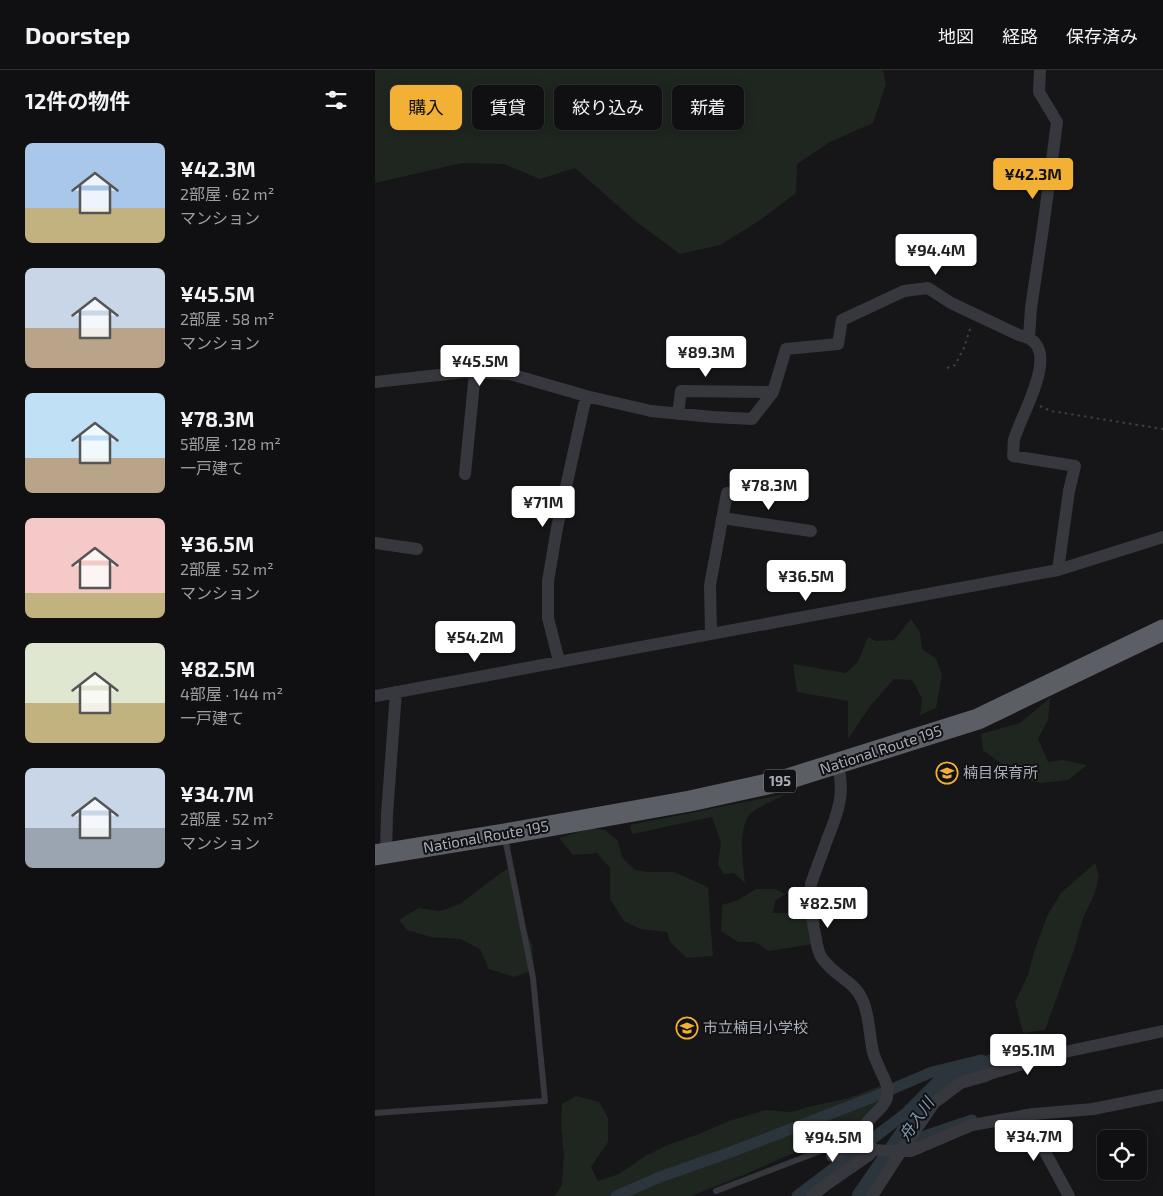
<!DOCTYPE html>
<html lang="ja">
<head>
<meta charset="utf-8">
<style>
	:root { --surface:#101012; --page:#1e1e20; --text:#f1f3f6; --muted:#9c9d9f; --line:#303032; --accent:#f2b134 }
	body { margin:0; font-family:"Exo 2","Noto Sans JP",sans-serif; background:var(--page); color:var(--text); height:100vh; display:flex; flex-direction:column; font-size:19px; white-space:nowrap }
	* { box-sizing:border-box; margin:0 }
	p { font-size:16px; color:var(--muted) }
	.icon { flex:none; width:28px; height:28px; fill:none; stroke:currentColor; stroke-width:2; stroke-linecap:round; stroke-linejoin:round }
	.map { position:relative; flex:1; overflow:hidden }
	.details { display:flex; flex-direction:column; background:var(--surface); width:375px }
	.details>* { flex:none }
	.top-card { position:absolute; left:15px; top:15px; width:475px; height:45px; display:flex; gap:10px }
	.controls { position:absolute; left:722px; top:1060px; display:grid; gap:10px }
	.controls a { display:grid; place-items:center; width:50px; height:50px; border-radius:8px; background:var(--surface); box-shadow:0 2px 12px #0003,0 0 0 1px var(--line); font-size:25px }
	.price { position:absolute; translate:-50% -42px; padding:0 11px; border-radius:5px; background:#fff; color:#222; font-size:16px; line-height:32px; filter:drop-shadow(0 1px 2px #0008) }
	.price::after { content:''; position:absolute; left:50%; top:30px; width:15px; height:11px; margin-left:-8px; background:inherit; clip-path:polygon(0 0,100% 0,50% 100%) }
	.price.active { background:var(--accent); color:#111 }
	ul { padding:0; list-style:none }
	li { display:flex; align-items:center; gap:15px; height:125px; padding:0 25px }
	li span { display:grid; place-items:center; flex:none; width:140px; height:100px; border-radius:8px; color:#555 }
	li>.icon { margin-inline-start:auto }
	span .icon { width:60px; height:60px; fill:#fffc; stroke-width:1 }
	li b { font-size:21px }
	h2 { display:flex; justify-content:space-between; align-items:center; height:60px; padding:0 25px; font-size:21px }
	.chip { padding:0 18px; border-radius:8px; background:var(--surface); box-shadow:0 2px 12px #0003,0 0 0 1px var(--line); font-size:18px; line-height:45px }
	.chip.active { background:var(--accent); color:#111 }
	header { display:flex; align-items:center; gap:30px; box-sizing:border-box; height:70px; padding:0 25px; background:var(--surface); border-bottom:1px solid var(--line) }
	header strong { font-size:24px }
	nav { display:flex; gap:28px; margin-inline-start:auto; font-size:18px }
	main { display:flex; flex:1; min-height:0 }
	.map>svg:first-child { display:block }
	.green { fill:#1e261f }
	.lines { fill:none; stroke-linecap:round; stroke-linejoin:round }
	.canal { stroke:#2c353c; stroke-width:11 }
	.river { stroke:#2c353c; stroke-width:20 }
	.path { stroke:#3d3f44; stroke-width:2; stroke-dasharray:2.5 4; stroke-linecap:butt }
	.service { stroke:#37383d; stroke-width:6 }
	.minor { stroke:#37383d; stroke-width:12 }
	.trunk { stroke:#5b5e65; stroke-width:21 }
	.labels { text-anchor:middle; stroke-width:4; stroke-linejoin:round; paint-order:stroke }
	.shield { fill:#111113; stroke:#7b7e86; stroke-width:1 }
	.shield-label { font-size:14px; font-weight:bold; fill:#a8adb8 }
	.street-label { font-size:15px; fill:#a8adb8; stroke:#111113 }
	.poi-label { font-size:15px; fill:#a8adb8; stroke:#111113; text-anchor:start }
	.water-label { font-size:16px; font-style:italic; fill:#7f9bb3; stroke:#111113 }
</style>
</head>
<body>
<header>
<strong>Doorstep</strong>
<nav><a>地図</a><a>経路</a><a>保存済み</a></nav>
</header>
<main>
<section class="details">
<h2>12件の物件<svg class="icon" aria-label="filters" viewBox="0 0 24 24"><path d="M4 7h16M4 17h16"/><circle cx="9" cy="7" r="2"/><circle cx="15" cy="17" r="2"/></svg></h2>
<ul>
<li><span style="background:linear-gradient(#a9c7e8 65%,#c2b280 0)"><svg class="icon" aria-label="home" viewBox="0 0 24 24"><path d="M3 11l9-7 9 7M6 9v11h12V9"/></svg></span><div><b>¥42.3M</b><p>2部屋 · 62 m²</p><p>マンション</p></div></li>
<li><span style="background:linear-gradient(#c9d6e8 60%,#b9a48a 0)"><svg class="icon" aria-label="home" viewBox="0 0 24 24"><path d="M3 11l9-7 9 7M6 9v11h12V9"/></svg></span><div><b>¥45.5M</b><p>2部屋 · 58 m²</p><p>マンション</p></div></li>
<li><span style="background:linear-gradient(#bfe0f5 65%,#b9a48a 0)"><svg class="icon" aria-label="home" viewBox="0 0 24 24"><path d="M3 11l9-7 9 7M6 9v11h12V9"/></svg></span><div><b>¥78.3M</b><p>5部屋 · 128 m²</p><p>一戸建て</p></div></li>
<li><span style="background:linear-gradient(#f6c9c9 75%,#c2b280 0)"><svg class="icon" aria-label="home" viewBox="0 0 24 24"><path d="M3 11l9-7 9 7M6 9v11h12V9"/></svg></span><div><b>¥36.5M</b><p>2部屋 · 52 m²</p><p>マンション</p></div></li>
<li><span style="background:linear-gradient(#dfe7d0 60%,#c2b280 0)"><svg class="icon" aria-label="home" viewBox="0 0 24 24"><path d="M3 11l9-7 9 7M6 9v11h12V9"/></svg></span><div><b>¥82.5M</b><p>4部屋 · 144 m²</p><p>一戸建て</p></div></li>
<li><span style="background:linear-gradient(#c9d6e8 60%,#9aa5b1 0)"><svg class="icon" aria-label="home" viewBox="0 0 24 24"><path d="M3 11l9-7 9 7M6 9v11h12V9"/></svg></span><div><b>¥34.7M</b><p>2部屋 · 52 m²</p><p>マンション</p></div></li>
</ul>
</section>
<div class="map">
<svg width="788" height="1126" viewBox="0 0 788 1126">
	<rect width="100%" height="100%" fill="#161618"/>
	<!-- green -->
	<path class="green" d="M0 0H508L511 14 498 53 455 72 422 94 421 123 384 151 345 175 305 184 259 150 200 98 165 109 129 94 87 93 0 113Z
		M536 549 545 562 547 579 561 589 567 605 561 638 545 645 547 628 537 610 519 609 496 635 473 669V631L422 622 418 594 471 603 483 592 493 567 501 571 519 570Z
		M675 628 673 650 663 669 673 692 688 690 712 695 693 710 666 713 642 708 628 695 608 680 606 664 645 653Z
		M411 724C403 728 382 738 376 743 362 758 368 794 370 813L359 803 349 804 343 795 346 772 337 747 257 764 255 755Z
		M217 758 230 760 243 771 247 788 260 800 273 802H299L333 817 335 850 338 886 312 888 295 872 292 862 265 859 249 851 235 829V798L222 783 198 785 184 768Z
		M720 793 724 805 720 823 708 848 699 880 670 960 648 963 640 932 653 905 660 879 673 844 686 823Z
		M137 797 148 852 157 875 159 900 139 907 114 899 105 879 85 869 56 867 32 860 24 850 44 838 65 841 85 834 127 802Z
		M381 819H400L410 824 400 831 398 843H435L438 874 394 881 380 872H363L346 861 347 835 363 830Z
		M505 1016V1032L484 1053 465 1067 409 1087 369 1105 316 1126H180L187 1115 189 1085 186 1056 187 1034 201 1026 224 1032 233 1048V1072L216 1097 223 1111 244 1104 270 1086 293 1075 324 1064 354 1051 391 1040 416 1042 437 1036 474 1028Z"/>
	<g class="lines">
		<!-- canal -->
		<path class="canal" d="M523 1075C548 1067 572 1058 597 1050
			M241 1126 285 1107 356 1082 496 1028 557 1002 606 990 617 994
			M422 1126 530 1044 565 1009 594 1001"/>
		<!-- river -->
		<path class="river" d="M487 1126 560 1021 581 1010 610 1002 617 994 681 979"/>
		<!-- path -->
		<path class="path" d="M572 298 580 295 589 278 596 256
			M665 336 676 341 788 359"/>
		<!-- service -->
		<path class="service" d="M0 1043 170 1031 158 908 130 768
			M341 1121 474 1070"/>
		<!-- minor -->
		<path class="minor" d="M654 268 656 238 669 151 682 52 664 22 665 0
			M0 312 91 302 135 304 211 326 276 341 338 347 377 349 398 322 411 279 463 274 467 250 529 221 553 218 576 233 644 265C692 273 645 345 639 370 638 375 639 381 638 386L700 396 694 421 683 500
			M303 344 306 321 398 322
			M90 404 100 302
			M347 448 436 461
			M0 473 42 479
			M336 564 335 515 352 423
			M184 591 173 548V511L182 458 211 326
			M0 626 683 500 788 467
			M462 694C471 721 463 743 452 770 447 784 441 799 436 814 434 829 437 844 439 859 441 866 441 874 444 882 445 886 449 891 452 894 463 907 480 913 487 929 494 943 494 961 497 977 498 986 503 994 506 1002 510 1009 514 1018 512 1027 509 1043 474 1056 492 1074 493 1075 497 1079 498 1079 502 1081 530 1081 536 1081L597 1055 659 1044 718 1039 788 1025
			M11 784 12 744 21 622
			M650 1045 694 1126
			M457 1086 476 1075 487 1065
			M437 1126 452 1114 494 1085 499 1079
			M497 1126 530 1075 559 1033 587 1012 685 983 788 961"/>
		<!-- trunk -->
		<path class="trunk" d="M0 785 129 764 315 731 406 711 603 649 788 560"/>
	</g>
	<!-- icons -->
	<defs>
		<g id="school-ring" transform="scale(1.125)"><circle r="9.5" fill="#111113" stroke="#f2b134" stroke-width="1.5"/><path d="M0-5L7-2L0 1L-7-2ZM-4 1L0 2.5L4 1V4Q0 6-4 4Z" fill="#f2b134"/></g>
	</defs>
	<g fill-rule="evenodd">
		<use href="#school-ring" x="572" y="703"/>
		<use href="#school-ring" x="312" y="958"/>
	</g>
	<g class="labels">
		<!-- shield labels -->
		<rect class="shield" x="389" y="699.5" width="32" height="23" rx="4"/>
		<g class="shield-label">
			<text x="405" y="716">195</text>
		</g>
		<!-- street labels -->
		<g class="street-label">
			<text transform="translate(506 680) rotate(-18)" y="5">National Route 195</text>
			<text transform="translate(111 767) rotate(-10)" y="5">National Route 195</text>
		</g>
		<!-- poi labels -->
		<g class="poi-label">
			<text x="588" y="708">楠目保育所</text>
			<text x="328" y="963">市立楠目小学校</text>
		</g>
		<!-- water labels -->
		<g class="water-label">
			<text transform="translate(541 1049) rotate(-55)" y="6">舟入川</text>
		</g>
	</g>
</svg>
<div class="controls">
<a><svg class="icon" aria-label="locate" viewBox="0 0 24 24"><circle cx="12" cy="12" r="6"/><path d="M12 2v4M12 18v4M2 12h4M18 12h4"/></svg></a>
</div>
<b class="price active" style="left:658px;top:130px">¥42.3M</b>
<b class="price" style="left:561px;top:206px">¥94.4M</b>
<b class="price" style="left:331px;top:308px">¥89.3M</b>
<b class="price" style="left:105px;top:317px">¥45.5M</b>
<b class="price" style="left:394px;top:441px">¥78.3M</b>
<b class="price" style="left:168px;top:458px">¥71M</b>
<b class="price" style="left:431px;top:532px">¥36.5M</b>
<b class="price" style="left:100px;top:593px">¥54.2M</b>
<b class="price" style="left:453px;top:859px">¥82.5M</b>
<b class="price" style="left:653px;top:1006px">¥95.1M</b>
<b class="price" style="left:659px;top:1092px">¥34.7M</b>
<b class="price" style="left:458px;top:1093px">¥94.5M</b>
<div class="top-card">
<a class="chip active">購入</a>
<a class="chip">賃貸</a>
<a class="chip">絞り込み</a>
<a class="chip">新着</a>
</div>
</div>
</main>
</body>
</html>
